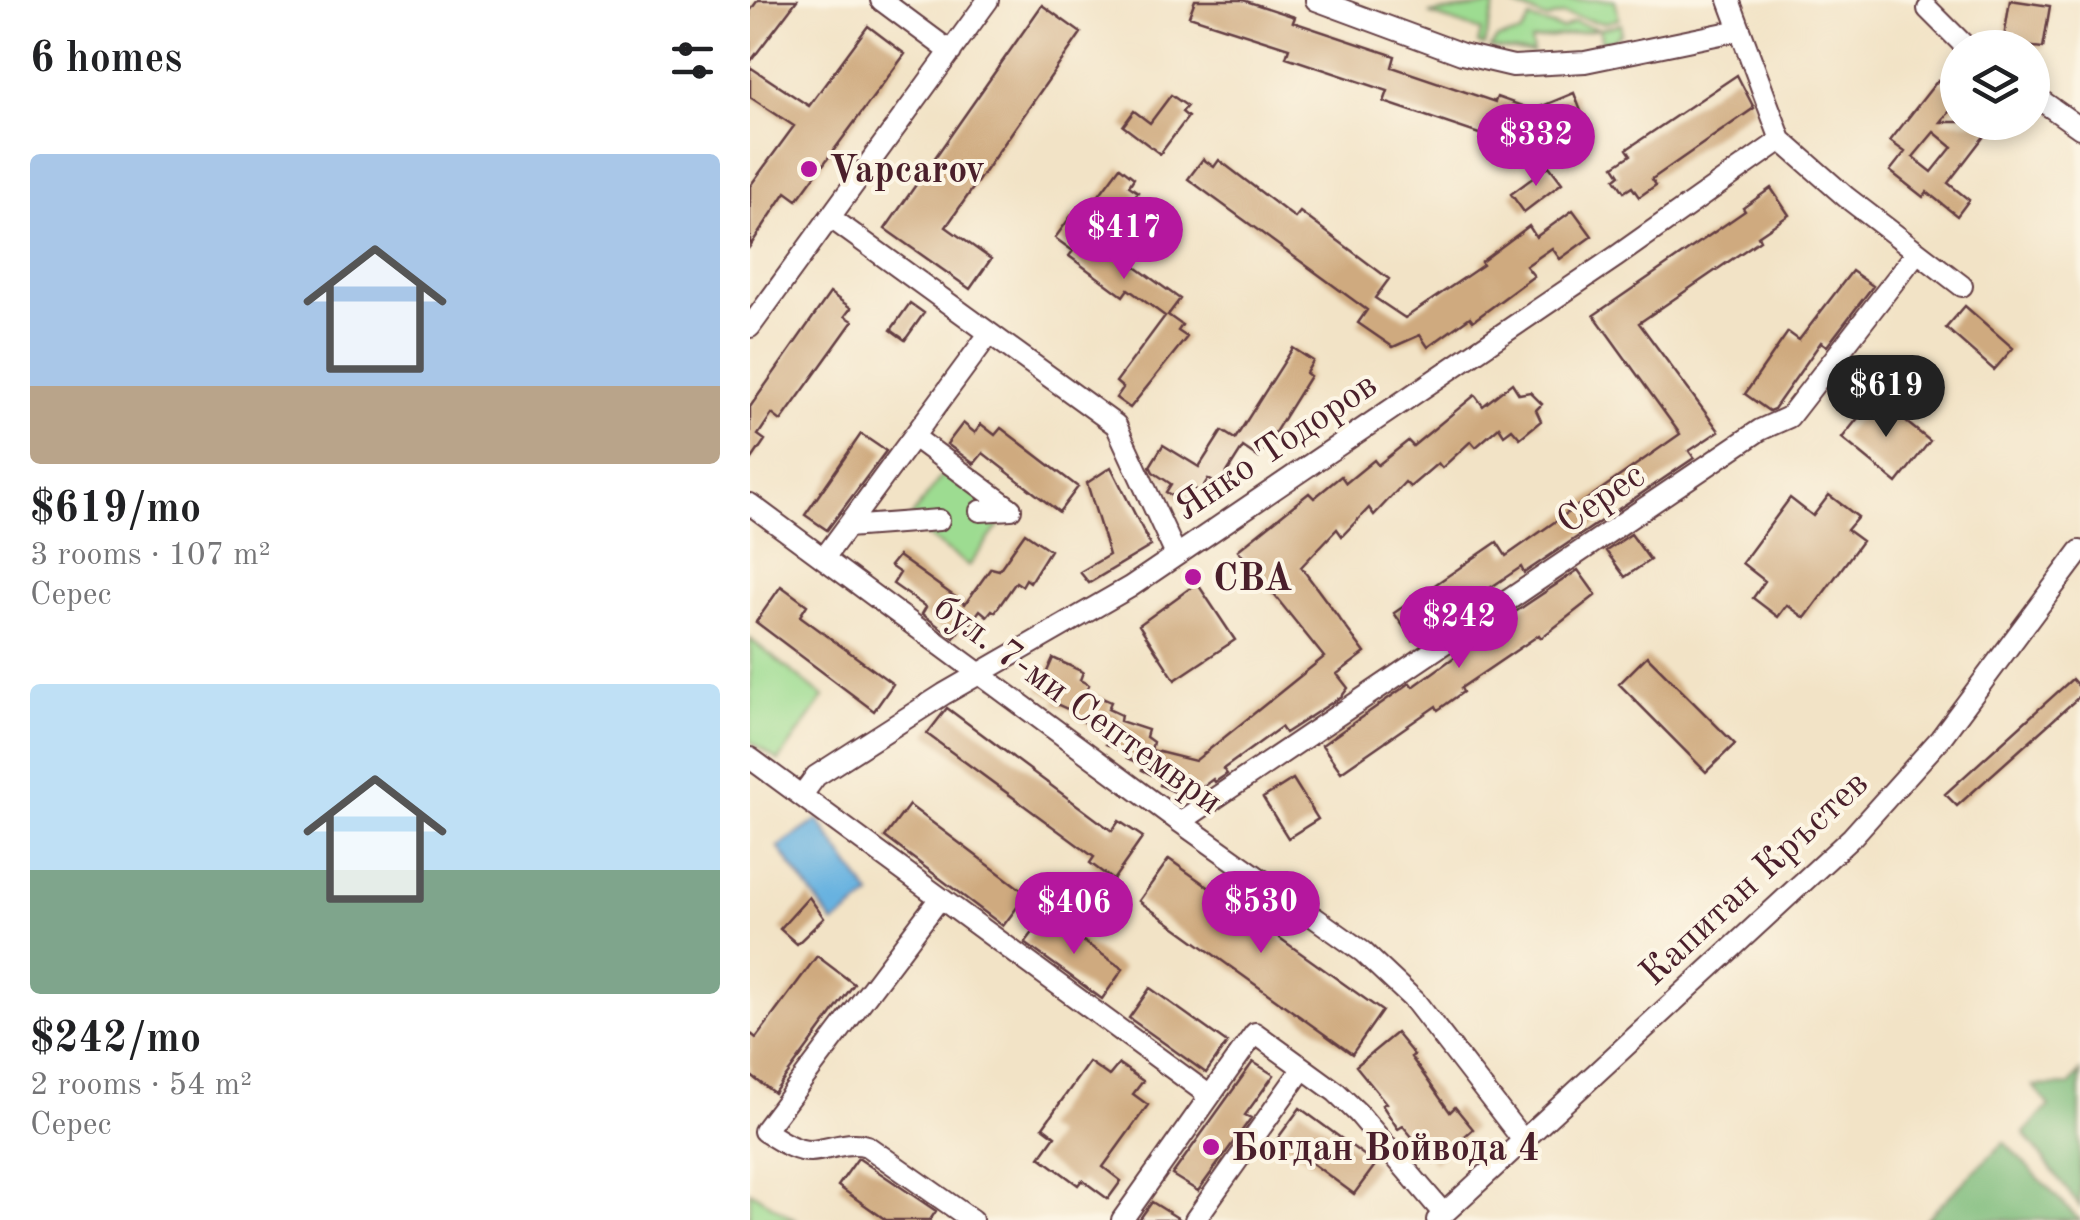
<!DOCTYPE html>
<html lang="en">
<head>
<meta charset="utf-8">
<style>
	:root { --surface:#fff; --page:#f2f2f2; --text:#202124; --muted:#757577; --accent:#b5179e }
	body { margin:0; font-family:"Old Standard TT",serif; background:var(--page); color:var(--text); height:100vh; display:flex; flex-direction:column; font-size:38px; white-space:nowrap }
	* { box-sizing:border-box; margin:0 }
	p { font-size:32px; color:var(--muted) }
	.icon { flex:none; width:55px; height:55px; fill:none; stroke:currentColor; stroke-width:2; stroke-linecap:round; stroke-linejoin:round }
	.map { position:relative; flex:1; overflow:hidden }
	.drawer { display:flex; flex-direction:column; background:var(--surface); width:750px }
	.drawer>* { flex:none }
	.controls { position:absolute; left:1190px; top:30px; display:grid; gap:20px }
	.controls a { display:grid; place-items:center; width:110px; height:110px; border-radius:50%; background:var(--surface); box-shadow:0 5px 15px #0003; font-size:50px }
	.price { position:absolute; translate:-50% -85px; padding:0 22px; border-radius:35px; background:var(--accent); color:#fff; font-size:32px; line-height:65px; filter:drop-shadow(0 2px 5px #0008) }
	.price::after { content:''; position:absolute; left:50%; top:60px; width:30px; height:22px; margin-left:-15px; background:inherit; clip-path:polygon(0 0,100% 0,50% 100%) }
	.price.on { background:#222; color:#fff }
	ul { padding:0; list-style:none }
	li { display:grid; align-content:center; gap:20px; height:530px; padding:0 30px }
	li span { display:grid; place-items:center; height:310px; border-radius:10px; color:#555 }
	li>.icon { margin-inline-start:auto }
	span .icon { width:180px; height:180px; fill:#fffc; stroke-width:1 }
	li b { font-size:42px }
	h2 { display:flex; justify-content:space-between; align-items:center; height:120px; padding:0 30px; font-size:42px }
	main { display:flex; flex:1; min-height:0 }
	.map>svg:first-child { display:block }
	.green { fill:#9ddc91; stroke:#747e5e; stroke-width:2.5 }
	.forest { fill:#7ebc7b; stroke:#646e53; stroke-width:2.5 }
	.water { fill:#68b2e0; stroke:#596886; stroke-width:2.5 }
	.building { fill:#cfaa7f; fill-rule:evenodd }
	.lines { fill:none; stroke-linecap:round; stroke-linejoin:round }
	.minor-casing { stroke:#633c42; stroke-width:24 }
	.minor { stroke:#fff; stroke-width:20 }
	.poi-dot { fill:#b5179e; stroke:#fcf5e5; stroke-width:4 }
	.labels { text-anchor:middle; stroke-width:8; stroke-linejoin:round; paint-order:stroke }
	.poi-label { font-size:38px; font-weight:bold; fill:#4a1f2b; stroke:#fcf5e5; text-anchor:start }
	.street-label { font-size:38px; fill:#4a1f2b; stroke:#fcf5e5 }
</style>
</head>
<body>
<main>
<section class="drawer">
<h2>6 homes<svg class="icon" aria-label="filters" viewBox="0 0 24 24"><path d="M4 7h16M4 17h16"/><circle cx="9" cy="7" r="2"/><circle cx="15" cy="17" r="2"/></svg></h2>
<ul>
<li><span style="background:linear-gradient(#a9c7e8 75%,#b9a48a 0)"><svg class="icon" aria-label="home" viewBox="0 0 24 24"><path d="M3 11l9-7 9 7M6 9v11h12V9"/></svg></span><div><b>$619/mo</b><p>3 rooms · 107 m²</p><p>Серес</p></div></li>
<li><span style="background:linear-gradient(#bfe0f5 60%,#7fa58c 0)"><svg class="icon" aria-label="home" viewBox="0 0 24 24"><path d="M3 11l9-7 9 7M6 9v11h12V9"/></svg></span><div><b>$242/mo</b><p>2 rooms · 54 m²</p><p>Серес</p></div></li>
</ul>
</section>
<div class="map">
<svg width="1330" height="1220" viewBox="0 0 1330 1220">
	<rect width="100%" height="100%" fill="#fcf5e5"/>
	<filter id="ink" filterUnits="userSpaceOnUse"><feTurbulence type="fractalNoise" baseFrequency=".01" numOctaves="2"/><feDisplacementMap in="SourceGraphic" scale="20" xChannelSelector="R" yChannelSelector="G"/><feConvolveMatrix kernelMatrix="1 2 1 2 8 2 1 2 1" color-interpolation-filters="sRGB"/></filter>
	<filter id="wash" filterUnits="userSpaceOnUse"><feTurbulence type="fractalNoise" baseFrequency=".0048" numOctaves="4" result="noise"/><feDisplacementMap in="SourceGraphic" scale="40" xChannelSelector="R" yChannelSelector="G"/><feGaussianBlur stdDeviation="2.25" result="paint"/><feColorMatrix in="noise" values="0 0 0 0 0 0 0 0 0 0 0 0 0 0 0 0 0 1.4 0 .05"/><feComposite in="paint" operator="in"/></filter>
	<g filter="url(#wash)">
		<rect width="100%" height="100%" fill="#f2e3c6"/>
		<!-- green -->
		<path class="green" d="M750 0H865L869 19 853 23 813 14 797 19Z
			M745 5 734 46 728 44 731 31 679 14Z
			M780 19 812 29 824 22 849 29 871 24V33L862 40 852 42 849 29 781 41 783 53 740 48 747 39 771 34Z
			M200 464 261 509 219 566 158 522Z
			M0 639 74 697 29 761 0 741Z
			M0 1191 45 1220H0Z"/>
		<!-- forest -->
		<path class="forest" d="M1330 1072V1207L1274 1133 1299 1106 1283 1086 1320 1085Z
			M1254 1142 1329 1220H1175Z"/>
		<!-- water -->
		<path class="water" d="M68 820 121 896 84 924 28 847Z"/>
		<g id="blocks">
			<!-- building -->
			<path class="building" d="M8 0H47L0 62V11Z
				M445 0H493L545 17 543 22 645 56 642 67 745 102 747 97 783 110 824 93 834 119 785 140 738 124 732 135 634 102 638 91 536 57 539 48 439 16Z
				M1260 0 1300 6 1293 48 1253 44Z
				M292 5 331 33 196 227 241 259 220 289 135 229Z
				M118 26 155 54 47 200 36 192 0 246V186L44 126 0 97V67L59 106Z
				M987 75 1004 108 902 179 906 185 889 197 882 187 874 192 865 179 870 175 864 166 881 155 877 149Z
				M1188 80 1208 95V101L1191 122H1245L1198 183 1219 200 1207 216 1177 192 1173 197 1140 171 1155 152 1140 141ZM1184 132 1202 147 1182 172 1163 157Z
				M421 95 437 106 432 112 438 117 410 154 373 126 384 111 400 123Z
				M453 159 464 167 469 160 545 218 550 212 639 279 625 298 655 318 733 265 731 262 779 226 786 237 823 210 842 236 810 259 802 248 776 266 784 276 723 321 720 317 678 347 670 335 643 347 608 323 617 310 438 179Z
				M799 166 812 183 774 212 761 194Z
				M370 167 384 178 379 186 388 192 351 242 430 299 418 315 432 325 428 331 437 337 380 408 366 398 373 388 366 382 415 316 378 289 373 296 319 256 323 251 305 238 321 216 329 222Z
				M1021 188 1039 215 1008 236 1010 240 889 323 969 431 939 451 944 458 774 573 771 567 663 640 644 613 747 542 756 556 930 434 844 315 995 211 993 208Z
				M1102 271 1123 286 1077 346 1071 342 1024 409 1019 411 995 394 1038 332 1049 340Z
				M80 293 101 308 95 316 103 321 31 421 22 414 8 435 15 440 0 462V407Z
				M160 303 174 313 155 340 141 330Z
				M1215 306 1263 348 1244 370 1196 328Z
				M543 348 563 361 556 373 560 376 509 458 493 447 469 485 458 479 450 492 443 488 434 503 416 492 421 484 403 472 400 466 413 445 449 467 472 431 485 439Z
				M762 383 769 394 780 392 792 404 786 410 791 421 770 438 762 429 754 435 749 427 726 447 721 441 692 468 688 463 660 487 655 482 624 515 619 508 592 536 587 529 551 567 615 653 587 674 598 688 592 696 535 733 531 727 473 769 477 774 465 782 463 779 438 798 410 785 412 780 392 770 394 766 377 758 379 754 356 744 359 737 339 728 340 725 322 716 324 712 304 703 307 698 289 690 303 658 333 672 330 680 339 685 336 691 361 702 358 709 371 715 370 721 398 730 396 737 403 742 401 750 445 761 574 657 488 550 559 493 564 498 591 476 596 483 624 460 628 465 658 441 663 446 725 395 733 406Z
				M1125 397 1180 441 1147 483 1092 438Z
				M213 423 225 433 231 424 245 435 251 428 328 487 309 512 233 453 224 464 197 444Z
				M111 434 136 451 77 530 55 515Z
				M361 467 401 546 339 583 330 572 359 555 337 483Z
				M1079 495 1108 517 1097 530 1112 541 1055 618 1037 605 1028 617 1003 598 1015 581 992 563 1040 498 1063 516Z
				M275 533 300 550 280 582 276 579 272 586 266 582 245 612 242 610 237 616 230 610 216 629 212 626 204 638 172 614 176 607 143 584 150 573 140 566 148 556 215 604 241 568 249 570Z
				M881 534 900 560 875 577 856 551Z
				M828 570 846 595 791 638 789 635 711 688 713 692 688 710 686 706 591 772 572 745 660 683 663 687 706 656 704 653Z
				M447 583 485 640 425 680 389 625Z
				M31 586 57 605 50 616 143 684 124 711 6 622Z
				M897 656 985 744 956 772 869 684Z
				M1322 679 1330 688V696L1207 806 1195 794Z
				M197 708 362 831 369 821 393 837 363 880 340 863 344 857 177 734Z
				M543 779 568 819 538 838 513 798Z
				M159 805 277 894 253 926 135 837Z
				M419 859 632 1011 602 1054 389 901Z
				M59 897 74 918 47 944 30 929Z
				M296 915 373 969 352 999 275 943Z
				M67 956 104 984 24 1093 0 1075V1033L6 1038Z
				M400 988 477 1043 456 1073 379 1018Z
				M646 1033 664 1055 661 1057 700 1112 705 1107 723 1129 684 1163 653 1126 648 1129 632 1105 636 1103 606 1066Z
				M339 1062 359 1076 369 1064 393 1081 383 1094 398 1105 353 1167 371 1181 358 1199 332 1180 328 1185 290 1157 305 1136 293 1127Z
				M503 1062 524 1075 495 1115 501 1118 448 1191 422 1175Z
				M550 1108 626 1164 604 1194 528 1138Z
				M108 1158 186 1211 180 1220H136L88 1186Z
				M402 1202 431 1220H389Z"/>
		</g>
	</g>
	<g filter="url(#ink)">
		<use href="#blocks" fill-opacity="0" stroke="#633c42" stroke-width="2.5"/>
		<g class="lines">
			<!-- minor casing -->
			<g class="minor-casing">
				<path id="minor" d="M131 0 201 52
					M566 0 712 54 763 66 835 62 990 30
					M979 0 1031 140 1096 197 1212 286
					M1178 9 1217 48
					M1282 94 1330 128
					M81 218 366 425 426 555
					M0 327 238 0
					M164 437 261 509 230 511
					M0 504 430 822 613 952 665 1001 772 1139
					M97 527 189 520
					M74 558 239 334
					M0 758 460 1096 505 1033 586 1092 608 1113 693 1213
					M52 795 66 776 194 694 380 587 867 256 1031 140
					M430 822 1010 430 1039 417 1167 252
					M190 898 14 1131C28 1139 43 1151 60 1151 80 1150 97 1140 117 1146L222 1220
					M372 1220 460 1096
					M445 1220 553 1068
					M687 1220 1102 837 1190 739 1330 551"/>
			</g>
			<!-- minor -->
			<use href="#minor" class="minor"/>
		</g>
	</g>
	<!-- markers -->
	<g class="poi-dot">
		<circle cx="59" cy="169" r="10"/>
		<circle cx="443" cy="577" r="10"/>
		<circle cx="461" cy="1147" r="10"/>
	</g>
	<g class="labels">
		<!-- poi labels -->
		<g class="poi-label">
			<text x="79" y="182">Vapcarov</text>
			<text x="463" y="590">CBA</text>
			<text x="481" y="1160">Богдан Войвода 4</text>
		</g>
		<!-- street labels -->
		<g class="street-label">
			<text transform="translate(525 445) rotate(-34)" y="13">Янко Тодоров</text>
			<text transform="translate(850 497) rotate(-34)" y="13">Серес</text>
			<text transform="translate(329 703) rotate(36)" y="13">бул. 7-ми Септември</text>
			<text transform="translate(1003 877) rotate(-43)" y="13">Капитан Кръстев</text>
		</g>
	</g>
</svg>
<div class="controls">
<a><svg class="icon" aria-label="layers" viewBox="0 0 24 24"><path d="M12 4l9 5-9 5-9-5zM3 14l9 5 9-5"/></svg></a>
</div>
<b class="price" style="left:786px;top:189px">$332</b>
<b class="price" style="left:374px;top:282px">$417</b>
<b class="price on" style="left:1136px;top:440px">$619</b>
<b class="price" style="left:709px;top:671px">$242</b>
<b class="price" style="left:511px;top:956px">$530</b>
<b class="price" style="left:324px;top:957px">$406</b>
</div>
</main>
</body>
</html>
